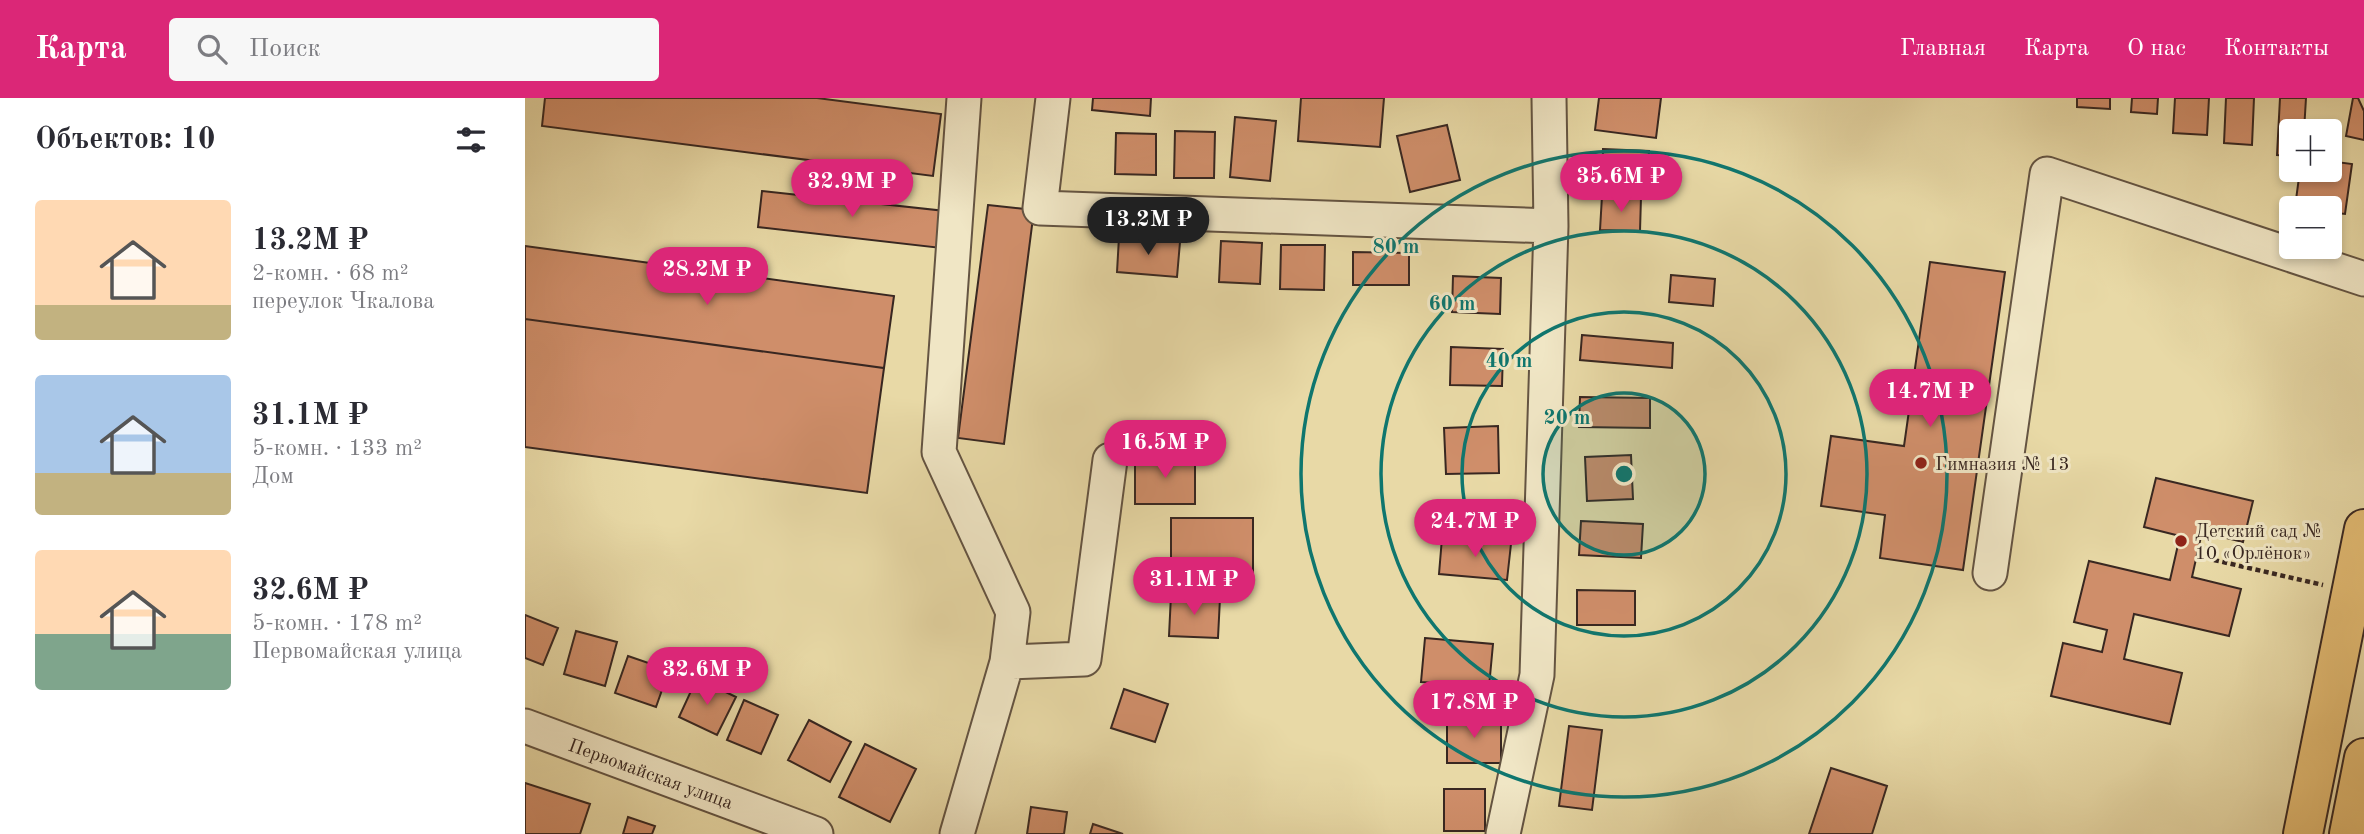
<!DOCTYPE html>
<html lang="ru">
<head>
<meta charset="utf-8">
<style>
	:root { --surface:#fff; --page:#f7f7f7; --text:#2b2b33; --muted:#7c7c81; --accent:#db2777 }
	body { margin:0; font-family:"Old Standard TT",serif; background:var(--page); color:var(--text); height:100vh; display:flex; flex-direction:column; font-size:26px; white-space:nowrap }
	* { box-sizing:border-box; margin:0 }
	p { font-size:23px; color:var(--muted) }
	.icon { flex:none; width:38px; height:38px; fill:none; stroke:currentColor; stroke-width:2; stroke-linecap:round; stroke-linejoin:round }
	.map { position:relative; flex:1; overflow:hidden }
	.drawer { display:flex; flex-direction:column; background:var(--surface); width:525px }
	.drawer>* { flex:none }
	.controls { position:absolute; left:1754px; top:21px; display:grid; gap:14px }
	.controls a { display:grid; place-items:center; width:63px; height:63px; border-radius:7px; background:var(--surface); box-shadow:0 4px 10px #0003; font-size:35px }
	.price { position:absolute; translate:-50% -60px; padding:0 16px; border-radius:24px; background:var(--accent); color:#fff; font-size:23px; line-height:46px; filter:drop-shadow(0 2px 4px #0008) }
	.price::after { content:''; position:absolute; left:50%; top:42px; width:21px; height:16px; margin-left:-10px; background:inherit; clip-path:polygon(0 0,100% 0,50% 100%) }
	.price.on { background:#222; color:#fff }
	ul { padding:0; list-style:none }
	li { display:flex; align-items:center; gap:21px; height:175px; padding:0 35px }
	li span { display:grid; place-items:center; flex:none; width:196px; height:140px; border-radius:7px; color:#555 }
	li>.icon { margin-inline-start:auto }
	span .icon { width:84px; height:84px; fill:#fffc; stroke-width:1 }
	li b { font-size:30px }
	h2 { display:flex; justify-content:space-between; align-items:center; height:84px; padding:0 35px; font-size:30px }
	header { display:flex; align-items:center; gap:42px; box-sizing:border-box; height:98px; padding:0 35px; background:var(--accent); color:#fff }
	header strong { font-size:33px }
	nav { display:flex; gap:38px; margin-inline-start:auto; font-size:24px }
	.search { width:490px; height:63px; background:var(--page); display:flex; align-items:center; gap:18px; box-sizing:border-box; padding:0 24px; border-radius:7px; color:var(--muted); font-size:26px }
	main { display:flex; flex:1; min-height:0 }
	.map>svg:first-child { display:block }
	.building { fill:#cf8e6a; stroke:#382721; stroke-width:2 }
	.lines { fill:none; stroke-linecap:round; stroke-linejoin:round }
	.minor-casing { stroke:#645442; stroke-width:37 }
	.major-casing { stroke:#382721; stroke-width:42 }
	.path { stroke:#382721; stroke-width:4.5; stroke-dasharray:5 3.5; stroke-linecap:butt }
	.minor { stroke:#f0e6c5; stroke-width:33 }
	.major { stroke:#e4bc73; stroke-width:38 }
	.ring { fill:none; stroke:#0f766e; stroke-width:3.5 }
	.poi-dot { fill:#8f2418; stroke:#f0e6c5; stroke-width:2.5 }
	.labels { text-anchor:middle; stroke-width:6; stroke-linejoin:round; paint-order:stroke }
	.poi-label { font-size:19px; fill:#382721; stroke:#f0e6c5; text-anchor:start }
	.street-label { font-size:19px; fill:#382721; stroke:#f0e6c5 }
	.centre { fill:#0f766e; stroke:#f0e6c5; stroke-width:3.5 }
	.ring-label { font-size:21px; text-anchor:middle; font-weight:bold; fill:#0f766e; stroke:#f0e6c5; stroke-width:6; stroke-linejoin:round; paint-order:stroke }
</style>
</head>
<body>
<header>
<strong>Карта</strong>
<div class="search"><svg class="icon" aria-label="search" viewBox="0 0 24 24"><circle cx="10" cy="10" r="6"/><path d="M15 15l6 6"/></svg>Поиск</div>
<nav><a>Главная</a><a>Карта</a><a>О нас</a><a>Контакты</a></nav>
</header>
<main>
<section class="drawer">
<h2>Объектов: 10<svg class="icon" aria-label="filters" viewBox="0 0 24 24"><path d="M4 7h16M4 17h16"/><circle cx="9" cy="7" r="2"/><circle cx="15" cy="17" r="2"/></svg></h2>
<ul>
<li><span style="background:linear-gradient(#ffd9b3 75%,#c2b280 0)"><svg class="icon" aria-label="home" viewBox="0 0 24 24"><path d="M3 11l9-7 9 7M6 9v11h12V9"/></svg></span><div><b>13.2M ₽</b><p>2-комн. · 68 m²</p><p>переулок Чкалова</p></div></li>
<li><span style="background:linear-gradient(#a9c7e8 70%,#c2b280 0)"><svg class="icon" aria-label="home" viewBox="0 0 24 24"><path d="M3 11l9-7 9 7M6 9v11h12V9"/></svg></span><div><b>31.1M ₽</b><p>5-комн. · 133 m²</p><p>Дом</p></div></li>
<li><span style="background:linear-gradient(#ffd9b3 60%,#7fa58c 0)"><svg class="icon" aria-label="home" viewBox="0 0 24 24"><path d="M3 11l9-7 9 7M6 9v11h12V9"/></svg></span><div><b>32.6M ₽</b><p>5-комн. · 178 m²</p><p>Первомайская улица</p></div></li>
</ul>
</section>
<div class="map">
<svg width="1839" height="736" viewBox="0 0 1839 736">
	<rect width="100%" height="100%" fill="#e8d9a6"/>
	<filter id="stains"><feTurbulence type="fractalNoise" baseFrequency=".00286" numOctaves="4"/><feColorMatrix values="0 0 0 0 .2 0 0 0 0 .09 0 0 0 0 .02 0 0 0 .5 -.17"/></filter>
	<radialGradient id="worn" r=".72"><stop offset=".6" stop-color="#630" stop-opacity="0"/><stop offset="1" stop-color="#630" stop-opacity=".3"/></radialGradient>
	<!-- building -->
	<path class="building" d="M20 0H292L416 16 408 78 17 28Z
		M568 0H626L625 18 567 12Z
		M776 0H859L855 49 773 43Z
		M1074 0H1136L1131 40 1070 32Z
		M1552 0H1585V11L1552 9Z
		M1607 0H1633L1632 16 1606 14Z
		M1650 0H1684L1682 37 1648 35Z
		M1701 0H1729L1727 47 1699 45Z
		M1755 0H1781L1779 33H1766V58L1752 57Z
		M1828 0H1833L1839 13V42L1821 38Z
		M710 19 751 23 745 83 705 79Z
		M922 27 935 82 885 94 872 38Z
		M650 33 690 34 689 80H649Z
		M591 35 631 36V77L590 76Z
		M1078 51 1124 53 1123 84 1077 83Z
		M1804 63 1827 66 1820 116 1804 114V110L1770 109 1775 72H1804Z
		M237 93 420 113 416 150 233 129Z
		M1077 98 1116 99 1115 133 1075 132Z
		M463 107 509 112 479 346 433 340Z
		M594 139 655 144 652 179 592 174Z
		M696 143 737 145 735 186 694 184Z
		M756 147H800L799 192 755 191Z
		M0 148 369 198 359 270 0 221Z
		M828 154 884 155V187H828Z
		M1405 164 1480 174 1438 472 1355 460 1360 417 1296 408 1306 338 1379 348Z
		M1146 177 1190 181 1188 208 1144 204Z
		M928 178 976 180 975 216 927 214Z
		M0 221 359 270 342 395 0 349Z
		M1057 237 1148 245 1147 270 1055 262Z
		M926 249 978 251 977 288 925 287Z
		M1055 299 1125 300V330L1054 329Z
		M973 328 974 375 921 376 919 330Z
		M1106 357 1108 401 1062 403 1060 359Z
		M610 358H670V406H610Z
		M1631 380 1728 403 1718 444 1677 434 1667 479 1716 491 1704 538 1609 516 1599 561 1657 575 1645 626 1526 598 1538 545 1577 554 1582 532 1549 524 1564 463 1645 482 1655 438 1619 429Z
		M646 420H728V478H646Z
		M1056 423 1118 426 1116 460 1054 457Z
		M917 440 986 446 982 482 914 476Z
		M1052 492 1110 493V527H1052Z
		M646 497 695 500 693 540 644 538Z
		M0 517 33 530 18 567 0 560Z
		M51 533 92 544 80 588 39 576Z
		M900 540 968 546 964 589 896 584Z
		M103 558 144 572 131 609 90 595Z
		M172 580 211 599 192 637 154 619Z
		M599 591 643 606 630 644 586 630Z
		M219 602 253 617 236 656 202 642Z
		M922 620H976V665H922Z
		M284 622 326 644 305 684 263 662Z
		M1044 628 1077 632 1067 712 1034 708Z
		M340 646 391 671 365 724 314 699Z
		M1306 670 1362 688 1347 736H1284Z
		M0 685 65 706 55 736H0Z
		M919 691H960V733H919Z
		M506 709 542 714 539 736H502Z
		M103 719 130 728 127 736H98Z
		M568 726 598 736H565Z"/>
	<g class="lines">
		<!-- minor casing -->
		<g class="minor-casing">
			<path id="minor" d="M528 0 515 110 1026 128
				M1465 475 1522 76 1839 181
				M482 564 559 561 585 362
				M0 628 291 736
				M432 736 482 564 488 514 414 354 439 0
				M978 736 1012 577 1026 128 1024 0"/>
		</g>
		<!-- major casing -->
		<g class="major-casing">
			<path id="major" d="M1778 736 1839 431
				M1824 736 1839 660"/>
		</g>
		<!-- path -->
		<path class="path" d="M1689 462 1798 487"/>
		<!-- minor -->
		<use href="#minor" class="minor"/>
		<!-- major -->
		<use href="#major" class="major"/>
	</g>
	<!-- distance rings -->
	<circle cx="1099" cy="376" r="81" fill="#0f766e" fill-opacity=".12"/>
	<g class="ring">
		<circle cx="1099" cy="376" r="81"/>
		<circle cx="1099" cy="376" r="162"/>
		<circle cx="1099" cy="376" r="243"/>
		<circle cx="1099" cy="376" r="323"/>
	</g>
	<!-- markers -->
	<g class="poi-dot">
		<circle cx="1396" cy="365" r="7"/>
		<circle cx="1656" cy="443" r="7"/>
	</g>
	<g class="labels">
		<!-- poi labels -->
		<g class="poi-label">
			<text x="1410" y="372">Гимназия № 13</text>
			<text x="1670" y="439">Детский сад №<tspan x="1670" dy="22">10 «Орлёнок»</tspan></text>
		</g>
		<!-- street labels -->
		<g class="street-label">
			<text transform="translate(126 675) rotate(20)" y="7">Первомайская улица</text>
		</g>
	</g>
	<circle cx="1099" cy="376" r="10" class="centre"/>
	<g class="ring-label">
		<text x="871" y="155">80 m</text>
		<text x="927" y="212">60 m</text>
		<text x="984" y="269">40 m</text>
		<text x="1042" y="326">20 m</text>
	</g>
	<rect width="100%" height="100%" filter="url(#stains)"/>
	<rect width="100%" height="100%" fill="url(#worn)"/>
</svg>
<div class="controls">
<a>+</a>
<a>−</a>
</div>
<b class="price" style="left:1096px;top:116px">35.6M ₽</b>
<b class="price" style="left:327px;top:121px">32.9M ₽</b>
<b class="price on" style="left:623px;top:159px">13.2M ₽</b>
<b class="price" style="left:182px;top:209px">28.2M ₽</b>
<b class="price" style="left:1405px;top:331px">14.7M ₽</b>
<b class="price" style="left:640px;top:382px">16.5M ₽</b>
<b class="price" style="left:950px;top:461px">24.7M ₽</b>
<b class="price" style="left:669px;top:519px">31.1M ₽</b>
<b class="price" style="left:182px;top:609px">32.6M ₽</b>
<b class="price" style="left:949px;top:642px">17.8M ₽</b>
</div>
</main>
</body>
</html>
